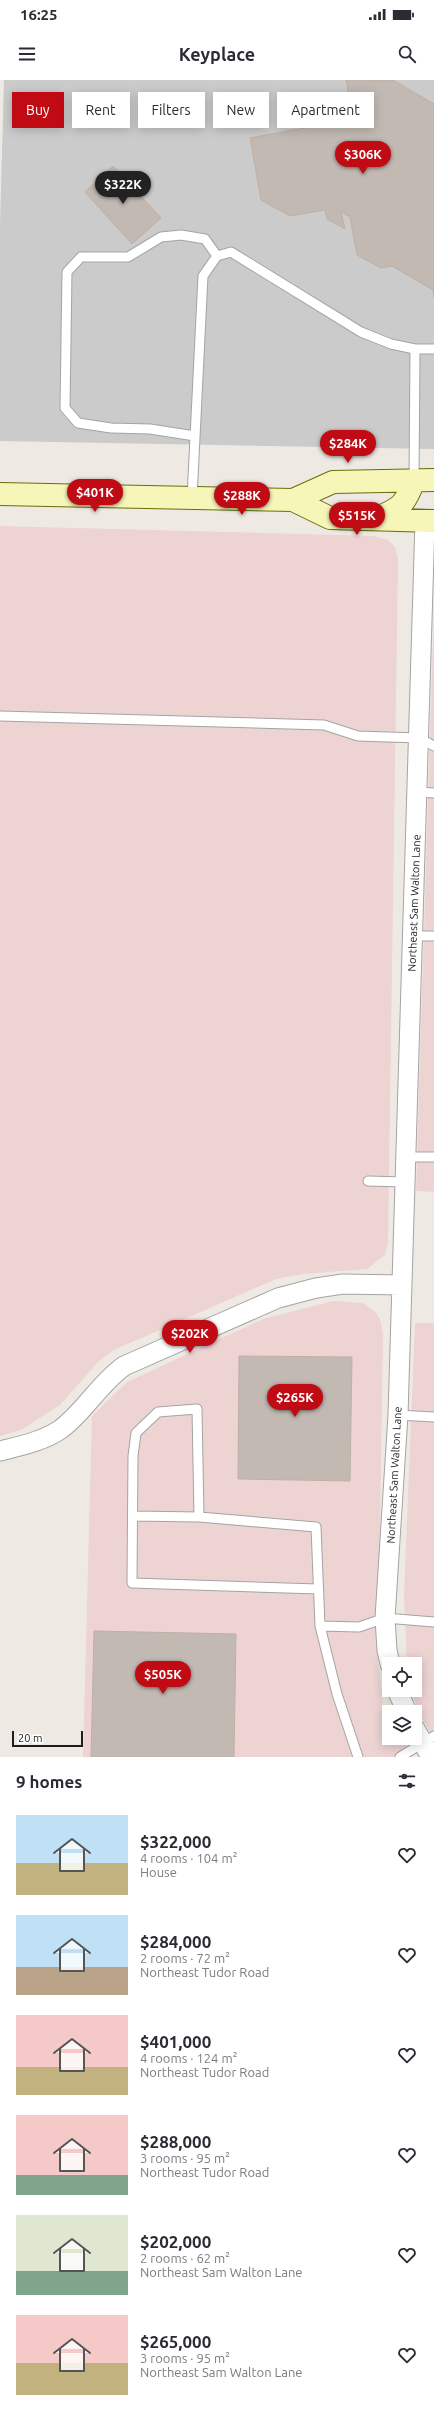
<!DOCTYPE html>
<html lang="en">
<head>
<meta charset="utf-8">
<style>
	:root { --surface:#fff; --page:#f2f2f3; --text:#2b2b33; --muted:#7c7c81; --accent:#c00a14 }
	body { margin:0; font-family:Ubuntu,sans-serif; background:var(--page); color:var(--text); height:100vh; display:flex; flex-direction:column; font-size:15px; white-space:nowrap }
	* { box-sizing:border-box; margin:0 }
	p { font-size:13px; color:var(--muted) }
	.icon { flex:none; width:22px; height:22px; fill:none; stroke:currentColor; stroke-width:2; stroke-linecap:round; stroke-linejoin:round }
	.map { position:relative; height:1677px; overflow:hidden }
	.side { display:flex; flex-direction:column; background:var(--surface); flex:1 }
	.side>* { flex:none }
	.hud { position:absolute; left:12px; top:12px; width:410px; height:36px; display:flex; gap:8px }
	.buttons { position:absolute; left:382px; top:1577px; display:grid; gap:8px }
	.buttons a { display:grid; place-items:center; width:40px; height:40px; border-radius:0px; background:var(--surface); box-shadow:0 2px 10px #0003; font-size:20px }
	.scale { position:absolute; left:12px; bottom:10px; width:71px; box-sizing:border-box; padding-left:4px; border:2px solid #1d1d1d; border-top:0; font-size:11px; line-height:14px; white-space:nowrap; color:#1d1d1d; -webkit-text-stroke:3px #fff; paint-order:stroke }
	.price { position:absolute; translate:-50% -34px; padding:0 9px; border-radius:14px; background:var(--accent); color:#fff; font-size:13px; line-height:26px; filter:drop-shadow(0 1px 2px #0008) }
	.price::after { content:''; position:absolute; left:50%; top:24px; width:12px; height:9px; margin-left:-6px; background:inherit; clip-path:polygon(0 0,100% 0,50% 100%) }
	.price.selected { background:#222; color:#fff }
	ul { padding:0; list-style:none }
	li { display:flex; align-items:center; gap:12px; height:100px; padding:0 16px }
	li span { display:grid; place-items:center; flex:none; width:112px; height:80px; border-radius:0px; color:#555 }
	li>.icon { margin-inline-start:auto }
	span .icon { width:48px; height:48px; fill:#fffc; stroke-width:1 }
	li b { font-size:17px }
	h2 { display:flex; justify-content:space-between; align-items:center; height:48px; padding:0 16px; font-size:17px }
	.tag { padding:0 14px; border-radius:0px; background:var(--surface); box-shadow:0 2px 10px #0003; font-size:14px; line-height:36px }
	.tag.selected { background:var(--accent); color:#fff }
	.status { display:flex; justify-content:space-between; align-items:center; height:28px; padding:0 20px; background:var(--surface); direction:ltr }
	.status svg { height:11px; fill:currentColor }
	header { display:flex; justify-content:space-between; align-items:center; height:52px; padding:0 16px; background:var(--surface); font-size:18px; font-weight:600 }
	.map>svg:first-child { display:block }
	.commercial { fill:#eed3d3 }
	.religious { fill:#cbcbcb }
	.building { fill:#c2b9b3; stroke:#bfb0a6 }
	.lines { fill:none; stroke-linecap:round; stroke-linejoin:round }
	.lane-casing { stroke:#a4a4a4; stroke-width:11 }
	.street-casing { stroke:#a4a4a4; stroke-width:21 }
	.secondary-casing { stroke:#696e0a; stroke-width:24 }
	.lane { stroke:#fff; stroke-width:9 }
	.street { stroke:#fff; stroke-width:19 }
	.secondary { stroke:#f6f6b9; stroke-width:22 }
	.labels { text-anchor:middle; stroke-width:4; stroke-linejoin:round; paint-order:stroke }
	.street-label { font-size:11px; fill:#1d1d1d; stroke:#fff }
</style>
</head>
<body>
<div class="status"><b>16:25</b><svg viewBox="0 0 49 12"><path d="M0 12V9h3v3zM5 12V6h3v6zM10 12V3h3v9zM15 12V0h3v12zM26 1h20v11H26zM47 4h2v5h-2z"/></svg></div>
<header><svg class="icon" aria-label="menu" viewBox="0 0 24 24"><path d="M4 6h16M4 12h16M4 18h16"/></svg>Keyplace<svg class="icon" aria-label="search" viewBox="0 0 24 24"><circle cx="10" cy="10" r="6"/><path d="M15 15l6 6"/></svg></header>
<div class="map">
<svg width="434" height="1677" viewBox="0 0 434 1677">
	<rect width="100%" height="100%" fill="#eeeae3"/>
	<!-- commercial -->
	<path class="commercial" d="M0 446 374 456 388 460 395 467 398 480 388 1162 385 1175 367 1189 303 1194 276 1199 114 1270 99 1281 60 1325 21 1350 0 1356Z
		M434 526V1112L416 1111Z
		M333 1221 363 1223 375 1232 380 1239 383 1254 378 1580 383 1624 389 1635V1658H402L413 1677H83L92 1336 127 1302 263 1239Z
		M415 1243H434V1658L420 1635 412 1612V1610H415V1584H407L404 1514Z"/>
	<!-- religious -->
	<path class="religious" d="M4 0H434V369L0 361V145Z"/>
	<!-- building -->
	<path class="building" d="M346 0H393L434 24V218L433 210 392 186 381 188 357 175 350 137 341 132 345 149 327 139 325 130 290 136 261 120 250 58 353 39Z
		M113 86 161 138 132 164 85 112Z
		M239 1276 352 1277 350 1401 238 1399Z
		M94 1551 236 1554 234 1677H91Z"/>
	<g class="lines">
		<!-- lane casing -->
		<g class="lane-casing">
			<path id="lane" d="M195 356 150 349 111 348 78 343 65 328 67 192 81 177H128L161 157 181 155 205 159 217 176
				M414 400 415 269
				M192 418 203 196 217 176 231 172 361 252 391 264 415 269H434
				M0 636 324 645 358 656 419 658 434 666
				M417 712 434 713
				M413 856H434
				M406 1077H434
				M368 1101 405 1102
				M398 1335 434 1337
				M133 1436 199 1437
				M318 1509 132 1503 133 1376 136 1353 158 1332 197 1329 199 1437 316 1447 320 1546 359 1547 385 1538 434 1542
				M320 1546 337 1614 358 1677
				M400 1677 434 1656"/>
		</g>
		<!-- street casing -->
		<g class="street-casing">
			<path id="street" d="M0 1371C20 1366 44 1361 61 1349 85 1331 99 1304 124 1286L278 1218 316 1208 343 1204 402 1205
				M390 1584 387 1570 385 1538 398 1335 425 441
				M397 1610 407 1632
				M415 1649 431 1677"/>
		</g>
		<!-- secondary casing -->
		<g class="secondary-casing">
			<path id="secondary" d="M0 414 293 420 333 402 434 400
				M293 420 330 438 434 441
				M377 438C401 428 405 425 414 400"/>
		</g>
		<!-- lane -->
		<use href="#lane" class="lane"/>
		<!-- street -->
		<use href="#street" class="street"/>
		<!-- secondary -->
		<use href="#secondary" class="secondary"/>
	</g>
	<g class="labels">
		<!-- street labels -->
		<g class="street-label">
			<text transform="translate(414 823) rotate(-88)" y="4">Northeast Sam Walton Lane</text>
			<text transform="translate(394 1395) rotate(-87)" y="4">Northeast Sam Walton Lane</text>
		</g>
	</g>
</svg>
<div class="buttons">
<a><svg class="icon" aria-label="locate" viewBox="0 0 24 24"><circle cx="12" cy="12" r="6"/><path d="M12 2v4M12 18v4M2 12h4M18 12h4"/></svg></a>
<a><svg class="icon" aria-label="layers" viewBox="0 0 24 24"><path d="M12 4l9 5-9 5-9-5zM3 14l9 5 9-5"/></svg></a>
</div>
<div class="scale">20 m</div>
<b class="price" style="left:363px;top:95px">$306K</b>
<b class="price selected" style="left:123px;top:125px">$322K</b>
<b class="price" style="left:348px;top:384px">$284K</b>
<b class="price" style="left:95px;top:433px">$401K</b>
<b class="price" style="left:242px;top:436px">$288K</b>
<b class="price" style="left:357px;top:456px">$515K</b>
<b class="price" style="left:190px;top:1274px">$202K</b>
<b class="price" style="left:295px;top:1338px">$265K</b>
<b class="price" style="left:163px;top:1615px">$505K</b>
<div class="hud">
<a class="tag selected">Buy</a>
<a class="tag">Rent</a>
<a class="tag">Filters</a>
<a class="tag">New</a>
<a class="tag">Apartment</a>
</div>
</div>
<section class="side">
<h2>9 homes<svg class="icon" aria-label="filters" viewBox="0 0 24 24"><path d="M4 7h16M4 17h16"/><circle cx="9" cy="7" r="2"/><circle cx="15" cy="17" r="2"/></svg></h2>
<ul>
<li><span style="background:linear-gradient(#bfe0f5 60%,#c2b280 0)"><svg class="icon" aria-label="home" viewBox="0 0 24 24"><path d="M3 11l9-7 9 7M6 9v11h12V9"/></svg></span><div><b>$322,000</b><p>4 rooms · 104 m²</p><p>House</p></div><svg class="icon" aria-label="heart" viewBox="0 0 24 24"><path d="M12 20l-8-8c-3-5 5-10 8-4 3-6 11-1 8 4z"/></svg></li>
<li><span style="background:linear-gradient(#bfe0f5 65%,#b9a48a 0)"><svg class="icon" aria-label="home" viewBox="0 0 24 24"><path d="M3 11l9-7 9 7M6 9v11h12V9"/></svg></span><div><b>$284,000</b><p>2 rooms · 72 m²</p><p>Northeast Tudor Road</p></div><svg class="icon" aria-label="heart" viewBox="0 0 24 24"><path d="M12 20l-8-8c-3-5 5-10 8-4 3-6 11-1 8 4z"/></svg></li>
<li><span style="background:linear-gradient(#f6c9c9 65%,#c2b280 0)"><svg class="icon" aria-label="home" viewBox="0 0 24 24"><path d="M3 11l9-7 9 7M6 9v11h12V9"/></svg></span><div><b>$401,000</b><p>4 rooms · 124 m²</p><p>Northeast Tudor Road</p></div><svg class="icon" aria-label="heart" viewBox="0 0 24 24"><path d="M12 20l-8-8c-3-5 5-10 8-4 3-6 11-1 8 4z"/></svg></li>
<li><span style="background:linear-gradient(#f6c9c9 75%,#7fa58c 0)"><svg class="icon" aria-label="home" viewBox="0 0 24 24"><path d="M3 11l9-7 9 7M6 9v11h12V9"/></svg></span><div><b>$288,000</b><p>3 rooms · 95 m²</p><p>Northeast Tudor Road</p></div><svg class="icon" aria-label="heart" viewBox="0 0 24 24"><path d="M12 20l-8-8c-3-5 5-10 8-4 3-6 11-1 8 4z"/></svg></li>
<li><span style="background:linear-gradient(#dfe7d0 70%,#7fa58c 0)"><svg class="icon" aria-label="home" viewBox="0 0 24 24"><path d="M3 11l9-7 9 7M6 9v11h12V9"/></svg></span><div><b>$202,000</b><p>2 rooms · 62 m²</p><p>Northeast Sam Walton Lane</p></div><svg class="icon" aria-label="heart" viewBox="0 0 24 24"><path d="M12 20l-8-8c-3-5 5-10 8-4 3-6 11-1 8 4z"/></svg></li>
<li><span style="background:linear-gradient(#f6c9c9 60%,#c2b280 0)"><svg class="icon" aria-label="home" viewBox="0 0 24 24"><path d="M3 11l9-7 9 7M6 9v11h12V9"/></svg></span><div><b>$265,000</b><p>3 rooms · 95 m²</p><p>Northeast Sam Walton Lane</p></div><svg class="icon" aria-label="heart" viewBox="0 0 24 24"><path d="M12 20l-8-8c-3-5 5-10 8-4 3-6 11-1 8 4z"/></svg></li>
</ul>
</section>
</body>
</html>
